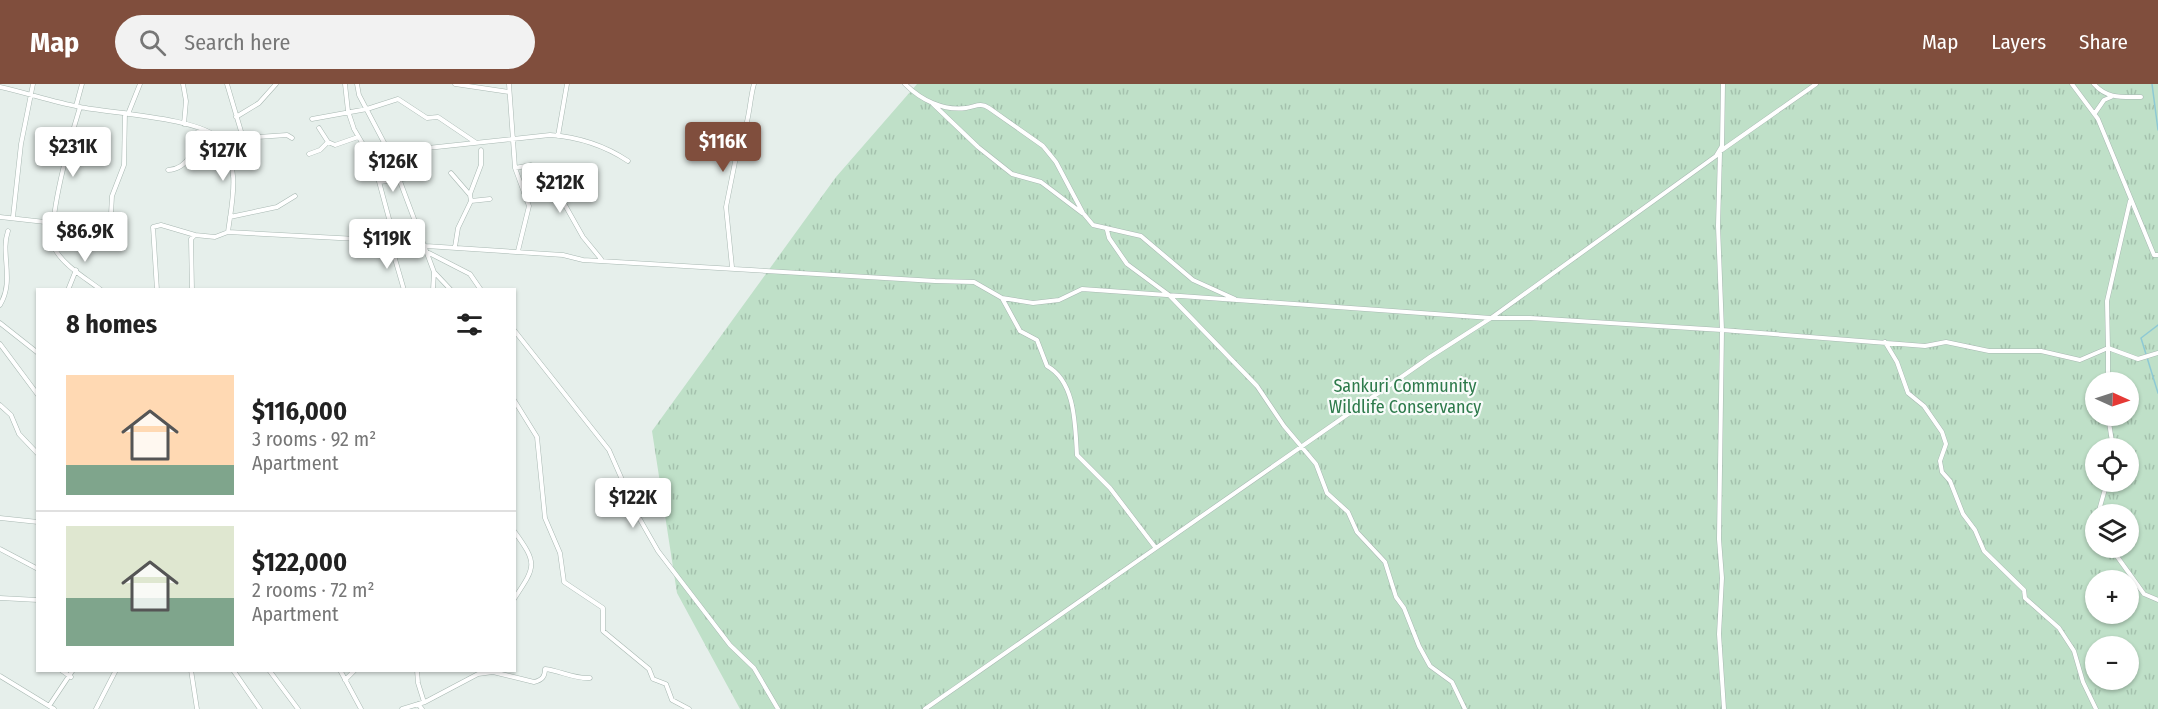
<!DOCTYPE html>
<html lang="en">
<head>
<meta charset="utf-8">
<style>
	:root { --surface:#fff; --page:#f2f2f2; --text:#222; --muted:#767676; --line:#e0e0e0; --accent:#804e3d }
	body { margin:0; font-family:"Fira Sans Condensed",sans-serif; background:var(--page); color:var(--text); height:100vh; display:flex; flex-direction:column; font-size:22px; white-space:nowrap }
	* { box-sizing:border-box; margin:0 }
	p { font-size:20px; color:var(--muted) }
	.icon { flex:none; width:33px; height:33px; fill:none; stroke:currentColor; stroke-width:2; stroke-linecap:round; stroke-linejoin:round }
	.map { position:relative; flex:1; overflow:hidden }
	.panel { position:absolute; left:36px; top:204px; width:480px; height:384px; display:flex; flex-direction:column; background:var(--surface); border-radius:0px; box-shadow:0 2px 4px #0004 }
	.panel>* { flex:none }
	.needle { width:39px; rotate:93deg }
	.controls { position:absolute; left:2085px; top:288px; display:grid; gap:12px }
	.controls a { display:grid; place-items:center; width:54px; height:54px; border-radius:50%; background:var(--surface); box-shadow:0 2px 4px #0004; font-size:30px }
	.price { position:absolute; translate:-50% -51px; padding:0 14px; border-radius:6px; background:#fff; color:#222; font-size:20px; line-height:39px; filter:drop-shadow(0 2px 3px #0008) }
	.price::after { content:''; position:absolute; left:50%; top:36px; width:18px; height:14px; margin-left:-9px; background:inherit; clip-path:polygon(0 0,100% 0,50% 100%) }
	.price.on { background:var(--accent); color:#fff }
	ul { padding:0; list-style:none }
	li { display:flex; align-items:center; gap:18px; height:150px; padding:0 30px }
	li+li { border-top:2px solid var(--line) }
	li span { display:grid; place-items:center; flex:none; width:168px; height:120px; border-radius:0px; color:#555 }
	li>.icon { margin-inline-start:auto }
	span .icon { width:72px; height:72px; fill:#fffc; stroke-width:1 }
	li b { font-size:26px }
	h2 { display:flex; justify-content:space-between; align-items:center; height:72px; padding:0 30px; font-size:26px }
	header { display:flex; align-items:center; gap:36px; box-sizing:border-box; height:84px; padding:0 30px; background:var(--accent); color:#fff }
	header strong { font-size:28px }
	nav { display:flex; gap:33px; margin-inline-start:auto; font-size:21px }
	.search { width:420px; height:54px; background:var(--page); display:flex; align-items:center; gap:15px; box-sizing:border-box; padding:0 21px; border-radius:33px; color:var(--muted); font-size:22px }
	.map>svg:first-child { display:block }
	.grass { fill:url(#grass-tufts); fill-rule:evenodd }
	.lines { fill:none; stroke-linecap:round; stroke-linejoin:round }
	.stream { stroke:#8ec9d4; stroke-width:1.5 }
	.street-casing { stroke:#a8b8b2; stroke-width:5 }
	.street { stroke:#fff; stroke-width:4 }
	.labels { text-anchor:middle; stroke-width:4.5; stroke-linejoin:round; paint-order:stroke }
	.park-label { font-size:18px; fill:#2d7a4b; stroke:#f7fbf9 }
</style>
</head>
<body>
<header>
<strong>Map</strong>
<div class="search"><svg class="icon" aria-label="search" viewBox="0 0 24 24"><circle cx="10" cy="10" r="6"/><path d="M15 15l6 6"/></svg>Search here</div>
<nav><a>Map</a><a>Layers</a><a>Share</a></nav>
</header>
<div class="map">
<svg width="2158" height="625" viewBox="0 0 2158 625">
	<defs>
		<pattern id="grass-tufts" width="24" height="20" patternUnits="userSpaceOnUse" patternTransform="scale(1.5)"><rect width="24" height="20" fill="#bfe0c8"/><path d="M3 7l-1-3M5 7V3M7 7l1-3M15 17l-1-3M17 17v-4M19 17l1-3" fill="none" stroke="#a4c1ad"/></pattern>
	</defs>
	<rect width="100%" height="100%" fill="#e6efeb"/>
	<!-- grass -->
	<path class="grass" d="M917 0H2158V625H740L677 509 652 347 836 93ZM2096 298H2128V332H2096ZM2096 364H2128V398H2096ZM2096 430H2128V464H2096ZM2096 496H2128V530H2096ZM2096 562H2128V596H2096Z"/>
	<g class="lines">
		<!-- stream -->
		<path class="stream" d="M2152 0 2158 46
			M2158 241 2141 254 2158 309"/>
		<!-- street casing -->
		<g class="street-casing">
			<path id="street" d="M183 0 186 17 184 40
				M345 0 348 27 354 45 374 79 395 157
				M357 0 359 11 389 68 434 188 451 206
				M455 0 509 8
				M509 0 515 84 529 122 518 167
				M905 0C921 16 943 27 966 24 975 23 980 18 989 24L1043 62 1056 78 1083 129 1093 141 1141 152 1193 196 1235 215
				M2072 0 2098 35 2154 171H2158
				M2094 0C2107 15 2122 13 2141 13
				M0 3C27 9 53 18 80 23 109 29 203 34 220 56 241 83 232 117 228 148L215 153 195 151 191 155 192 206
				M933 20 978 63 1012 90 1041 98 1082 129
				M76 22 82 0
				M80 23C72 49 45 142 55 165 63 181 87 195 101 206
				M2095 29 2104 16 2111 13
				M128 30 140 0
				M236 33 259 19 276 0
				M312 35 367 25 398 15 427 34 438 33 475 58
				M319 44 328 58 335 61 358 53
				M558 52 567 0
				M243 54 287 51 292 54
				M222 57H237L243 54 227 0
				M1722 66 1816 0
				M1720 69 1718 142 1722 246 1719 455 1722 494 1719 550 1724 625
				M309 70 320 66 328 58
				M371 70 550 51C578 53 604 61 628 77
				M515 84 531 81 552 98 583 153 601 175
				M168 86C190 85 195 62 199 44
				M451 89 470 111 471 117 458 144 455 163
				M380 98 424 92
				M524 109 532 102 549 95
				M470 110 481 81V66
				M471 117 490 115
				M111 130 112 112 124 81 125 29
				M0 133 54 139
				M13 133 21 60 33 0
				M230 133 277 123 295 112
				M1107 146 1109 154 1127 180 1169 211 1257 302 1284 342 1316 380 1327 409 1348 428 1357 448 1385 478 1396 513 1404 524 1419 562 1430 582 1452 598 1465 625
				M228 148 395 157 426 162 563 171 583 176 935 197 974 198 1002 214 1033 219 1059 216 1082 205 1491 234H1530L1722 246 1925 262 1946 258 1989 267H2041L2080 276 2108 264 2107 217 2130 117
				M386 158 393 168 404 206
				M429 169 470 190 481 206
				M732 183 726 123 740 53C750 41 749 17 754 0
				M68 206 76 186
				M157 206 153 143 161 141 195 151
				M433 206 434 188
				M1002 214 1020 247 1037 256 1047 282C1076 298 1075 342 1077 371L1110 404 1155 463
				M0 221C15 196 0 170 8 147
				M0 239 38 269
				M514 246 609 366 638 432 658 467 730 561 754 584 778 625
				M1885 258 1897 278 1908 309 1924 322 1942 348 1946 360 1940 377 1942 388 1950 397 1963 430 1975 446 1984 467 2024 506 2025 514 2059 544 2074 567 2083 598 2096 625
				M0 260 38 311
				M2108 298V264L2138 275 2158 269
				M514 316 537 353 545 434 560 469 564 498 603 524V547L649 585 653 595 666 600 672 616 689 625
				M0 321 11 331 19 350 38 370
				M2108 332 2113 364
				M2098 430 2107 398
				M0 434 38 438
				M2096 435 2093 442 2096 445
				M514 447C538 480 536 482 514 515
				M2111 464 2144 510 2158 516
				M0 465 38 485
				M0 514 38 516
				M61 586 71 593
				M191 586 197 625
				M233 586 260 625
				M269 586 298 625
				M340 586 361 625
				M417 586 418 599 424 618
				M0 592 54 625
				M345 596 355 586
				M418 620 422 625
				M49 622 73 586
				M96 625 116 586
				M402 625 425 618 478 590 493 588 534 598C542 596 545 593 545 585 561 587 574 595 590 594
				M925 625 1430 273 1491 234 1716 72 1722 62 1723 0"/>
		</g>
		<!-- street -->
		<use href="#street" class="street"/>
	</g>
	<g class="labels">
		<!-- park labels -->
		<g class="park-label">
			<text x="1405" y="308">Sankuri Community<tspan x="1405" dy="21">Wildlife Conservancy</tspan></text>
		</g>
	</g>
</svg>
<div class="controls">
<a><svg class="needle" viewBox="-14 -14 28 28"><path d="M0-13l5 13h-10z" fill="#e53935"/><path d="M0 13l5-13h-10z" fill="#767676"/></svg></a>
<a><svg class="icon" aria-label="locate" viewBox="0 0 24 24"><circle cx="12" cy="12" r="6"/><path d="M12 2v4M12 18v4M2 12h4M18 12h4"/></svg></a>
<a><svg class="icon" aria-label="layers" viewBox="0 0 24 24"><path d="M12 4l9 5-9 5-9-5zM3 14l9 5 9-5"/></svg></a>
<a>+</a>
<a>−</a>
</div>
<b class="price on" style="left:723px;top:89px">$116K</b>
<b class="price" style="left:73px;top:94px">$231K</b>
<b class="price" style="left:223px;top:98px">$127K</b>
<b class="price" style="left:393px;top:109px">$126K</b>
<b class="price" style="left:560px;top:130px">$212K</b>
<b class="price" style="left:85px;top:179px">$86.9K</b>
<b class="price" style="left:387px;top:186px">$119K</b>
<b class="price" style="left:633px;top:445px">$122K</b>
<section class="panel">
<h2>8 homes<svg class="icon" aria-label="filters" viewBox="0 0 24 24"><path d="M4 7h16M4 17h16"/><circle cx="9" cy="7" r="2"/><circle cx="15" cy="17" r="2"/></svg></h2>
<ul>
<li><span style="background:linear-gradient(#ffd9b3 75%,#7fa58c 0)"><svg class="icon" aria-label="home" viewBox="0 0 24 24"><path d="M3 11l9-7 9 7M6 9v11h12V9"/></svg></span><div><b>$116,000</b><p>3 rooms · 92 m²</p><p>Apartment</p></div></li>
<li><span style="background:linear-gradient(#dfe7d0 60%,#7fa58c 0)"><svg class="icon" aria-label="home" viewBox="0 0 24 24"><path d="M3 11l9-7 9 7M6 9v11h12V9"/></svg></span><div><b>$122,000</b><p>2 rooms · 72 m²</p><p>Apartment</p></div></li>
</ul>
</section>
</div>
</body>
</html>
